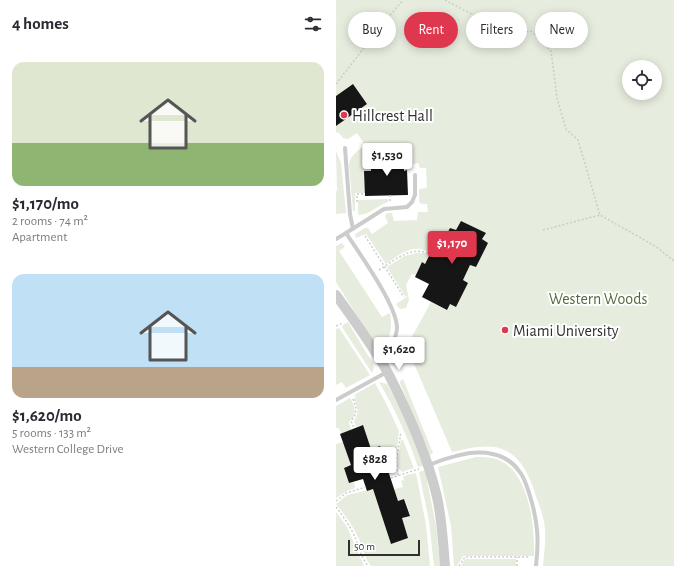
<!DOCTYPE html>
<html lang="en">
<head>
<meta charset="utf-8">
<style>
	:root { --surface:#fff; --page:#f7f7f7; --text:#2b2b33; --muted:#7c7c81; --accent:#df384e }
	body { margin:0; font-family:"Alegreya Sans",sans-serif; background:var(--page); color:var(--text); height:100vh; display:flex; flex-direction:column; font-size:15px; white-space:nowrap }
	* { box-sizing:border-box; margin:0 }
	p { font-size:13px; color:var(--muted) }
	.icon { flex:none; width:22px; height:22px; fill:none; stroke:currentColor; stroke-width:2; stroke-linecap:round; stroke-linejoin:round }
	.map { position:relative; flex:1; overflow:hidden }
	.drawer { display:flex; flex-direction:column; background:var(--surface); width:336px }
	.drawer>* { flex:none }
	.banner { position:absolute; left:12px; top:12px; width:266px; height:36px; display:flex; gap:8px }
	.buttons { position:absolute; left:286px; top:60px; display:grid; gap:8px }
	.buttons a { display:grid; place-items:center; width:40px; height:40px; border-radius:50%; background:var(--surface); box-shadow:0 2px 10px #0003; font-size:20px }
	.scale { position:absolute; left:12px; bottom:10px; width:72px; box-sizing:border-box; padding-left:4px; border:2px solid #2f2f2f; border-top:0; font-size:11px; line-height:14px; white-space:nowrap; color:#2f2f2f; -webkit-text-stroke:3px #fff; paint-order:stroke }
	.price { position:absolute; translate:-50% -34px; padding:0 9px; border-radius:4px; background:#fff; color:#222; font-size:13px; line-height:26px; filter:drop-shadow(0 1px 2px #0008) }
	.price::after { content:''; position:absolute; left:50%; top:24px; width:12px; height:9px; margin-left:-6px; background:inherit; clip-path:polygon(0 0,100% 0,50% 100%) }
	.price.active { background:var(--accent); color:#fff }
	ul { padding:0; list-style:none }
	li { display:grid; align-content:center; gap:8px; height:212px; padding:0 12px }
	li span { display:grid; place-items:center; height:124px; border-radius:12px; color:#555 }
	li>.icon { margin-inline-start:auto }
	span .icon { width:72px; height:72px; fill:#fffc; stroke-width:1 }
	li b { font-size:17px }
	h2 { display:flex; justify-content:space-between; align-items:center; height:48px; padding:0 12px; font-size:17px }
	.pill { padding:0 14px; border-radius:18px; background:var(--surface); box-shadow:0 2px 10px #0003; font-size:14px; line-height:36px }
	.pill.active { background:var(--accent); color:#fff }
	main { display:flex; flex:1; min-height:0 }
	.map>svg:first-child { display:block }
	.green { fill:#e6ecde; fill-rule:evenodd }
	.building { fill:#161616 }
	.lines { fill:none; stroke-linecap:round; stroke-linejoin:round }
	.path { stroke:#ccc; stroke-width:1.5; stroke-dasharray:2 2; stroke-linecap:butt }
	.service { stroke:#ccc; stroke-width:4 }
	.tertiary { stroke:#ccc; stroke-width:10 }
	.poi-dot { fill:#df384e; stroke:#fff; stroke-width:1.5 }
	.labels { text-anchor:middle; stroke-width:4; stroke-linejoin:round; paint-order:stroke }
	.poi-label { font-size:16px; fill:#2f2f2f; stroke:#fff; text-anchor:start }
	.park-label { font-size:16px; fill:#556a3e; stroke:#fff }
</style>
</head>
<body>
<main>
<section class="drawer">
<h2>4 homes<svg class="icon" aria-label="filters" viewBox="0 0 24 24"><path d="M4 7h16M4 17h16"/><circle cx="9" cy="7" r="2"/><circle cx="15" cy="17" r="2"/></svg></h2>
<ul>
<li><span style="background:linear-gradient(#dfe7d0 65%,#8fb573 0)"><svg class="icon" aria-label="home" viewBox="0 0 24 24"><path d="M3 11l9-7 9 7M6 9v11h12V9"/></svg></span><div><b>$1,170/mo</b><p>2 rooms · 74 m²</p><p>Apartment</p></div></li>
<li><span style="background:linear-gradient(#bfe0f5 75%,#b9a48a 0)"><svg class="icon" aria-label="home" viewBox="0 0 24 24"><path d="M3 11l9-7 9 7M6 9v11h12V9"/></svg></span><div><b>$1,620/mo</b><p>5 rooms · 133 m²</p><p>Western College Drive</p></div></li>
</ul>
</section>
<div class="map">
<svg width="338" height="566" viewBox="0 0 338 566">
	<rect width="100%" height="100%" fill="#fff"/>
	<!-- green -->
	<path class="green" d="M0 0H338V566H207C208 554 210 541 209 529 208 519 205 509 201 499 194 477 185 452 159 447 144 445 130 449 116 452L76 359C70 362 61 368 55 363L54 359 59 349 67 353 95 302 110 310 114 304 120 307 132 283 127 280 134 265 140 267 152 243 146 239 149 233 125 221 120 230 114 228 103 250 107 256C100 254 92 251 85 249 71 247 60 257 50 264L30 234 20 238 19 234 29 228H32L36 234 52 223 49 216 51 213H56L58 221 81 220 82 212H92L91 204H86L83 202V189L91 188 90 168H84L82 163 77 164V147C71 142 67 149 60 148V152H43V161L35 162V171H29V193H19V211H17L13 165C14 155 22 151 29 145L21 133 12 139 7 138 2 132 0 133V126L31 104 17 84 0 96ZM293 67H319V93H293Z
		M0 151 5 163 10 213 0 214V191H1Z
		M52 199V202C42 205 33 215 22 215V200Z
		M6 243 9 247 3 251 46 317 54 313C56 324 56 337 47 346H40L0 282V246Z
		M80 253H89L93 255 89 264 86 262 80 275 76 274 70 285 73 300 70 308 64 309 60 304 71 297 69 296 51 267 68 256Z
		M12 322 37 364 38 368 36 373 6 327 7 325Z
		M3 328 34 375 10 388 6 382 0 385V329Z
		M67 379 97 453 96 454 94 455 64 383V381Z
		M43 382 51 384C66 410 79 438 87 466L82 467C72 438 59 409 43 382Z
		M39 383 50 403 63 431 60 457 56 456 55 461 50 463 44 446 35 449 26 425 20 427 18 421C23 413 22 408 18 399L20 397 18 395Z
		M14 398C20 407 21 414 13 422L15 431 5 434 3 428H0V406Z
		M65 440H67L78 468 66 472 64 469H62L61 463Z
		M7 442 17 464 8 468 13 483 18 482 19 488 11 491 0 498V444Z
		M140 457C145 457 151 457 156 458 193 465 199 526 198 556H127L121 566H118L115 526 102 467Z
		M89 470 100 526 104 566H98L93 521 83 472Z
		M80 473 90 525 94 566H35C29 558 26 548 23 539 17 526 9 515 0 504L11 495 37 489 55 544 72 538 66 518 74 515 69 499 62 501 58 489 67 487 65 481 68 480 67 476Z
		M0 512 11 527 28 566H0Z
		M129 559H180V566H125Z"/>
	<!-- building -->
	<path class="building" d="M17 84 31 104 0 126V96Z
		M42 152H61V160H68V171L71 170 72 195 29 196 28 171H35V162L43 161Z
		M125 221 150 233 146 239 152 243 140 267 134 265 127 280 132 283 120 307 114 304 111 310 86 297 93 284 79 277 86 262 89 264 96 250 101 253 114 228 120 230Z
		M27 425 35 449 44 446 62 501 68 499 74 516 66 518 72 538 55 544 37 489 31 491 27 479 13 483 8 468 15 465 4 434Z"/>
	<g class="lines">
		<!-- path -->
		<path class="path" d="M109 0 143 18 168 36 195 31 215 51 221 98 230 129 242 140 264 215
			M0 84 31 44 40 28 55 14 67 0
			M54 195V202
			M21 202V194H29
			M207 230 264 215 319 246 338 261
			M29 236 68 297
			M43 270C59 260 75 245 94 254
			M0 326 7 323
			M17 399C21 408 21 414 15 421L18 428
			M62 475 60 462 65 432
			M55 478 83 469
			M0 501 10 493 30 487
			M0 507C7 516 14 526 19 537 23 547 25 557 32 566
			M123 566 129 557H194
			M181 566V557"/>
		<!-- service -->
		<path class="service" d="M9 148 14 214 17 229
			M10 233 48 209 71 207 76 202 79 195V175
			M0 239 10 233C23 253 60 304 61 327 61 340 52 349 42 357
			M0 400 51 372
			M92 466C103 460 113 458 124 455 145 450 170 452 183 471 189 478 191 487 194 496 202 522 203 540 200 566"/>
		<!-- tertiary -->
		<path class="tertiary" d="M0 295C18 320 37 346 52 373 72 412 91 454 101 497 106 519 107 543 109 566"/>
	</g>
	<!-- markers -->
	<g class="poi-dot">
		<circle cx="8" cy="115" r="4"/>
		<circle cx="169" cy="330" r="4"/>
	</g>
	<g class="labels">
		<!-- poi labels -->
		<g class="poi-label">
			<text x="16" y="121">Hillcrest Hall</text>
			<text x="177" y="336">Miami University</text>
		</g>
		<!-- park labels -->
		<g class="park-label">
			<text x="262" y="304">Western Woods</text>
		</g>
	</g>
</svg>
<div class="buttons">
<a><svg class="icon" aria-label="locate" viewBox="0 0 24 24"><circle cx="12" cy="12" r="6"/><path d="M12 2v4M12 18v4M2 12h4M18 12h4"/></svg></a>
</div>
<div class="scale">50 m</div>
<b class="price" style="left:51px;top:177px">$1,530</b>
<b class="price active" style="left:116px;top:265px">$1,170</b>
<b class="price" style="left:63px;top:371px">$1,620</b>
<b class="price" style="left:39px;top:481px">$828</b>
<div class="banner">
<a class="pill">Buy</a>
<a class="pill active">Rent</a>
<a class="pill">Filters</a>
<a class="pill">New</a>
</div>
</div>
</main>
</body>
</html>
